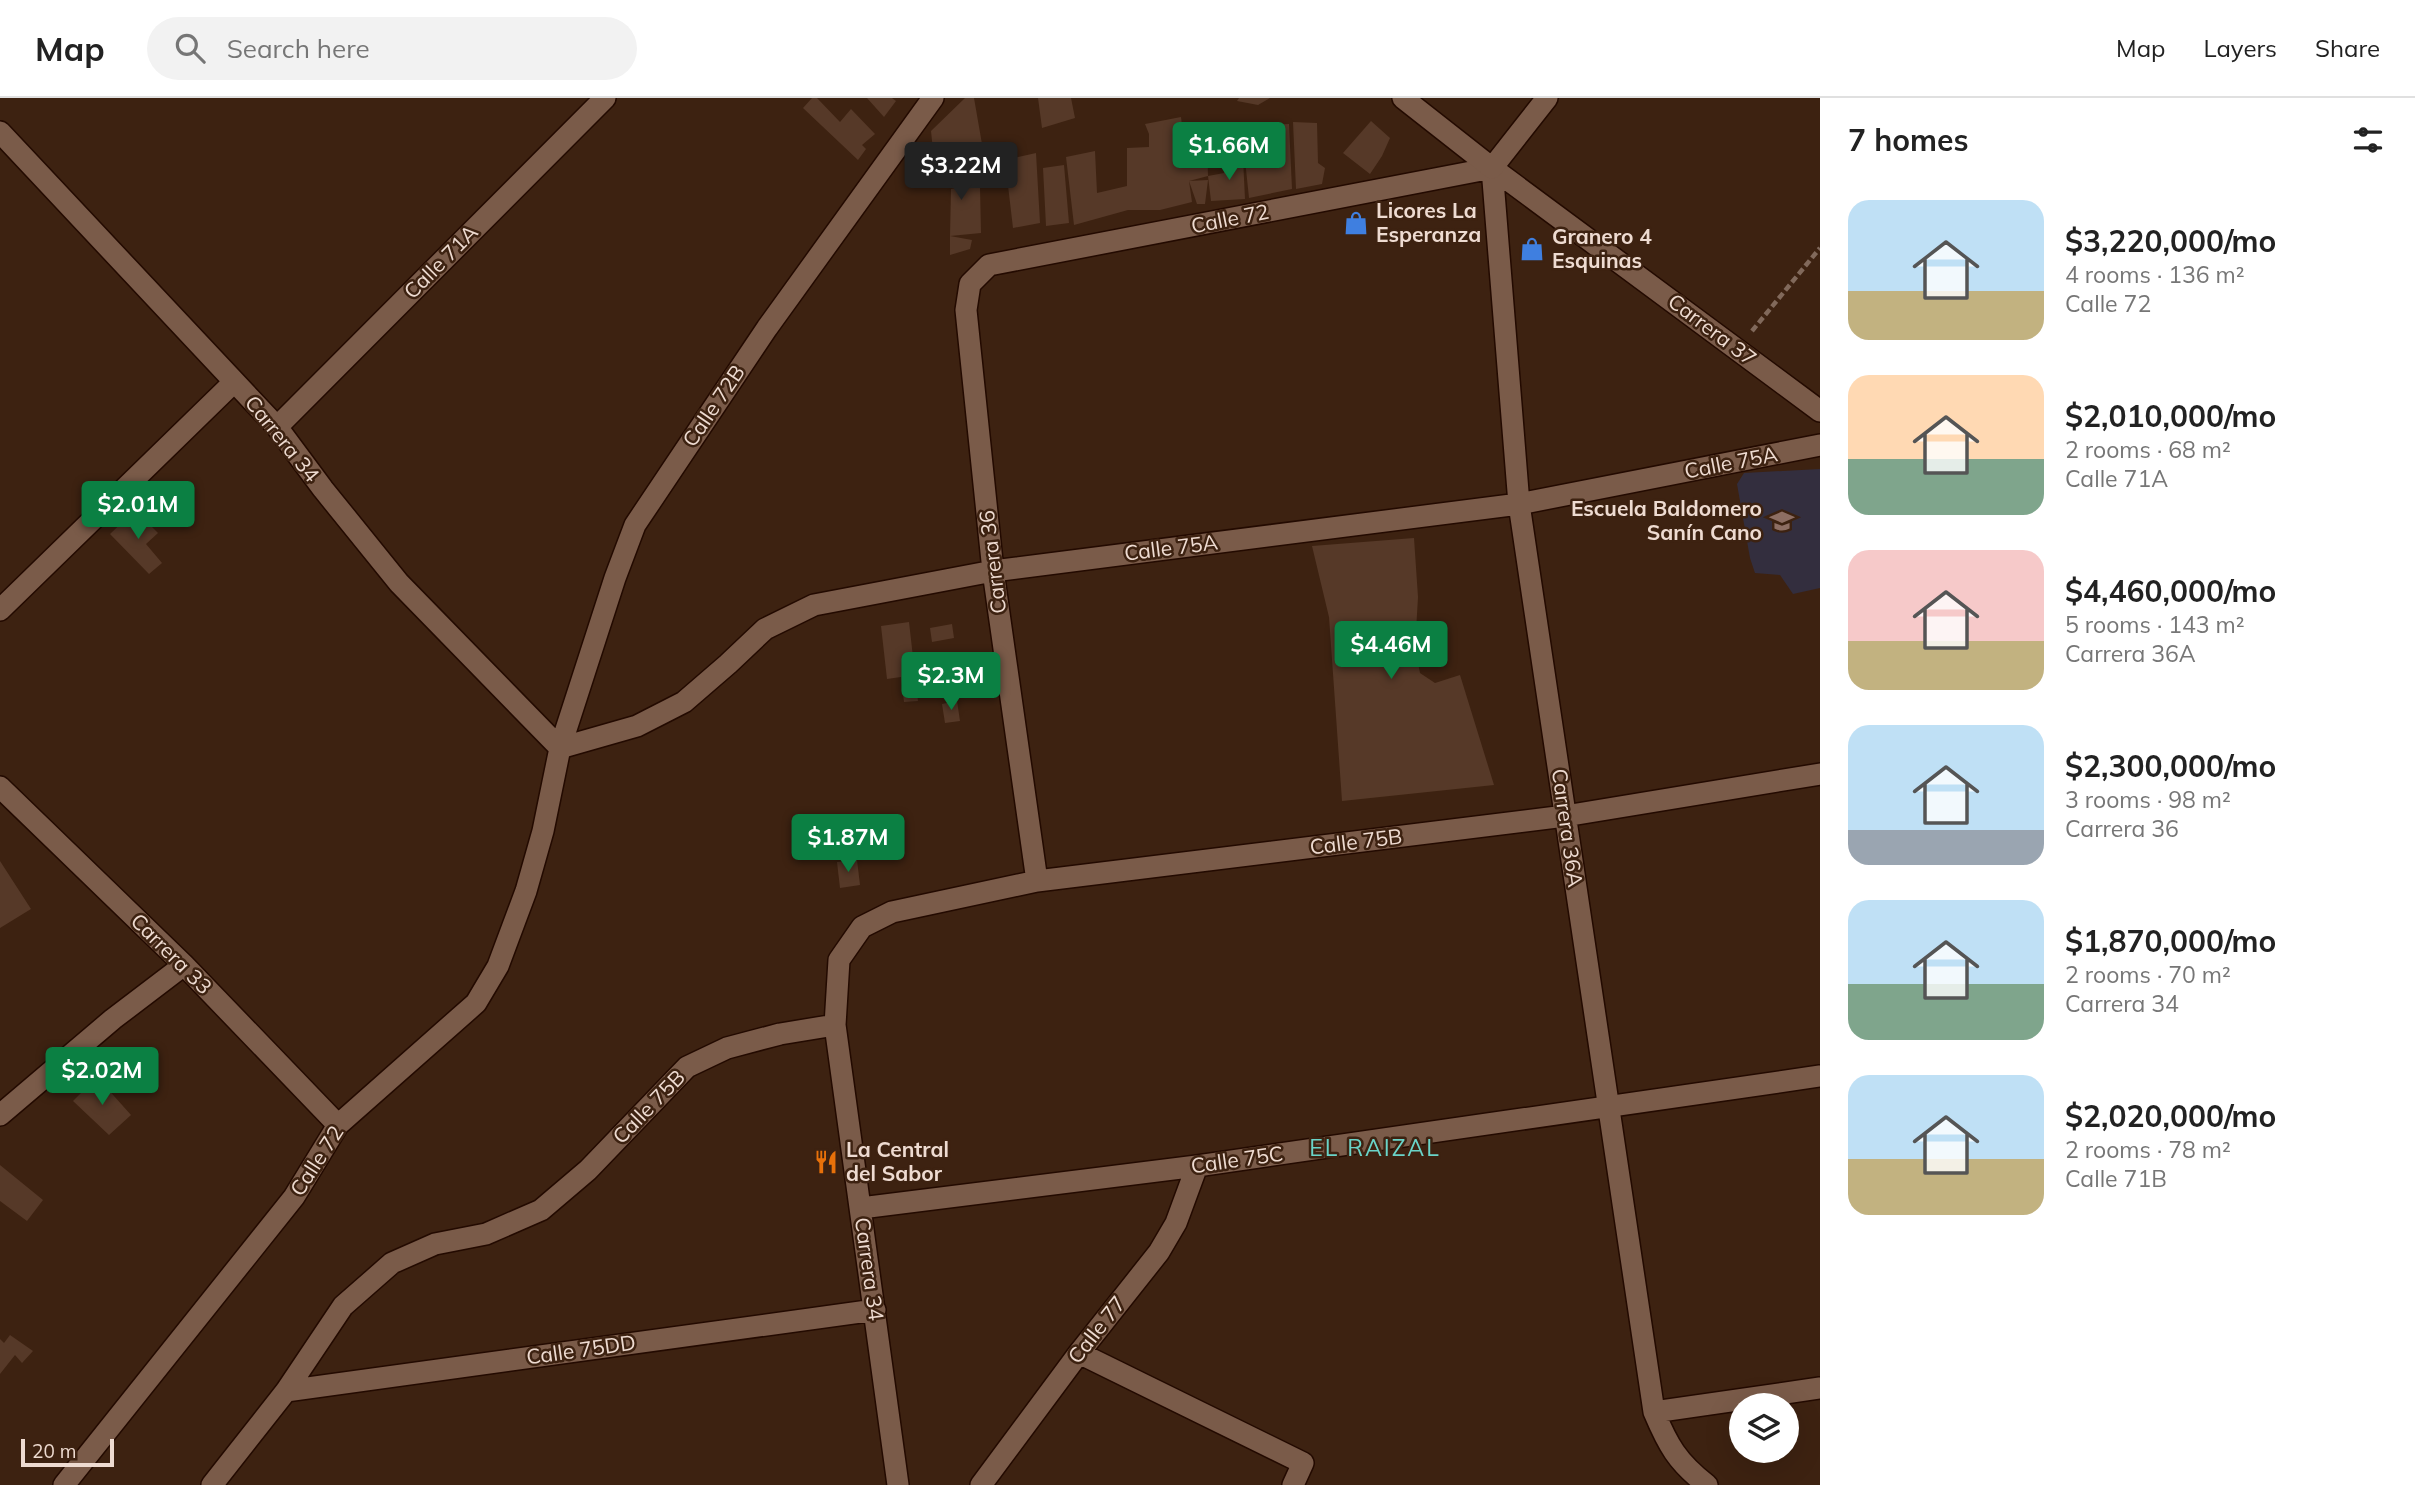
<!DOCTYPE html>
<html lang="en">
<head>
<meta charset="utf-8">
<style>
	:root { --surface:#fff; --page:#f2f2f2; --text:#222; --muted:#767676; --line:#e0e0e0; --accent:#0b8043 }
	body { margin:0; font-family:Mulish,sans-serif; background:var(--page); color:var(--text); height:100vh; display:flex; flex-direction:column; font-size:26px; white-space:nowrap }
	* { box-sizing:border-box; margin:0 }
	p { font-size:23px; color:var(--muted) }
	.icon { flex:none; width:38px; height:38px; fill:none; stroke:currentColor; stroke-width:2; stroke-linecap:round; stroke-linejoin:round }
	.map { position:relative; flex:1; overflow:hidden }
	.sheet { display:flex; flex-direction:column; background:var(--surface); width:595px }
	.sheet>* { flex:none }
	.tools { position:absolute; left:1729px; top:1295px; display:grid; gap:14px }
	.tools a { display:grid; place-items:center; width:70px; height:70px; border-radius:50%; background:var(--surface); box-shadow:0 7px 28px #0002; font-size:35px }
	.scale { position:absolute; left:21px; bottom:18px; width:93px; box-sizing:border-box; padding-left:7px; border:4px solid #eedbd1; border-top:0; font-size:19px; line-height:24px; white-space:nowrap; color:#eedbd1; -webkit-text-stroke:5px #3d2211; paint-order:stroke }
	.price { position:absolute; translate:-50% -60px; padding:0 16px; border-radius:7px; background:var(--accent); color:#fff; font-size:23px; line-height:46px; filter:drop-shadow(0 2px 4px #0008) }
	.price::after { content:''; position:absolute; left:50%; top:42px; width:21px; height:16px; margin-left:-10px; background:inherit; clip-path:polygon(0 0,100% 0,50% 100%) }
	.price.selected { background:#222; color:#fff }
	ul { padding:0; list-style:none }
	li { display:flex; align-items:center; gap:21px; height:175px; padding:0 28px }
	li span { display:grid; place-items:center; flex:none; width:196px; height:140px; border-radius:21px; color:#555 }
	li>.icon { margin-inline-start:auto }
	span .icon { width:84px; height:84px; fill:#fffc; stroke-width:1 }
	li b { font-size:30px }
	h2 { display:flex; justify-content:space-between; align-items:center; height:84px; padding:0 28px; font-size:30px }
	header { display:flex; align-items:center; gap:42px; box-sizing:border-box; height:98px; padding:0 35px; background:var(--surface); border-bottom:2px solid var(--line) }
	header strong { font-size:33px }
	nav { display:flex; gap:38px; margin-inline-start:auto; font-size:24px }
	.search { width:490px; height:63px; background:var(--page); display:flex; align-items:center; gap:18px; box-sizing:border-box; padding:0 24px; border-radius:38px; color:var(--muted); font-size:26px }
	main { display:flex; flex:1; min-height:0 }
	.map>svg:first-child { display:block }
	.education { fill:#332e3e }
	.building { fill:#563928 }
	.lines { fill:none; stroke-linecap:round; stroke-linejoin:round }
	.street-casing { stroke:#230a00; stroke-width:24 }
	.secondary-casing { stroke:#230a00; stroke-width:24 }
	.path { stroke:#81695b; stroke-width:4.5; stroke-dasharray:7 3.5; stroke-linecap:butt }
	.street { stroke:#7a5b49; stroke-width:21 }
	.secondary { stroke:#7a5b49; stroke-width:21 }
	.labels { text-anchor:middle; stroke-width:5; stroke-linejoin:round; paint-order:stroke }
	.poi-label { font-size:21px; font-weight:bold; fill:#eedbd1; stroke:#3d2211; text-anchor:start }
	.street-label { font-size:21px; fill:#eedbd1; stroke:#3d2211 }
	.neighbourhood-label { font-size:23px; letter-spacing:2px; fill:#6ad4c8; stroke:#3d2211 }
</style>
</head>
<body>
<header>
<strong>Map</strong>
<div class="search"><svg class="icon" aria-label="search" viewBox="0 0 24 24"><circle cx="10" cy="10" r="6"/><path d="M15 15l6 6"/></svg>Search here</div>
<nav><a>Map</a><a>Layers</a><a>Share</a></nav>
</header>
<main>
<div class="map">
<svg width="1820" height="1387" viewBox="0 0 1820 1387">
	<rect width="100%" height="100%" fill="#3d2211"/>
	<!-- education -->
	<path class="education" d="M1820 371V490L1793 496 1780 477 1755 475 1750 460 1737 386 1744 375Z"/>
	<!-- building -->
	<path class="building" d="M812 0H817L840 24 851 11 875 36 862 47 866 51 858 62 803 10Z
		M867 0H892L896 3 884 19Z
		M965 0H974L986 69 971 74 962 69 935 72 931 33Z
		M1038 0H1071L1075 20 1042 30Z
		M1239 0H1270L1258 7 1237 3Z
		M1181 19 1184 43 1207 39 1208 78 1189 83 1208 82 1205 106H1197L1189 83 1192 104 1160 112H1128L1074 127 1066 59 1095 53 1097 95 1127 88V50L1149 49V36L1145 26Z
		M1371 23 1390 40 1382 58 1370 76 1343 55Z
		M1293 24 1317 25 1318 65 1325 70 1322 86 1296 91Z
		M1289 26 1292 91 1249 100 1242 33 1262 27Z
		M1036 55 1040 125 1013 130 1005 62Z
		M1224 60H1243L1245 101 1211 103 1208 78 1224 75Z
		M1064 67 1069 125 1046 128 1043 70Z
		M962 69 967 85 956 90 980 89 981 135 950 138 951 91 956 90 934 87 931 76Z
		M950 138 972 142 970 151 950 157Z
		M135 412 158 435 146 446 162 465 149 476 110 436Z
		M1414 440 1418 499 1415 550 1420 575 1435 585 1460 577 1494 687 1342 703 1329 519 1312 448Z
		M909 524 918 603 904 604 901 579 887 581 881 528Z
		M952 526 954 540 932 544 930 530Z
		M980 565 986 589 957 595 952 571Z
		M957 603 960 623 945 625 942 606Z
		M857 762 860 787 840 790 837 764Z
		M0 763 31 811 0 830Z
		M97 979 131 1017 109 1037 73 1003Z
		M0 1067 43 1102 27 1123 0 1103Z
		M10 1237 33 1253 22 1265 15 1257 0 1276V1241L4 1245Z"/>
	<g class="lines">
		<!-- street casing -->
		<g class="street-casing">
			<path id="street" d="M0 34 277 329 323 391 399 485 560 650
				M1492 70 1519 406 1654 1314C1668 1347 1677 1364 1707 1387
				M1492 70 1820 313
				M277 329 605 0
				M0 512 234 284
				M560 650 637 628 684 604 728 566 765 531 814 507 993 473 1519 406 1820 347
				M0 689 184 867 338 1027
				M1037 783 993 473 966 212 970 186 989 167 1492 70
				M0 1017 113 921 184 867
				M861 1110 1197 1068 1820 978
				M1079 1255 1303 1365 1293 1387
				M286 1293 875 1212
				M1654 1314 1820 1290
				M64 1387 294 1099 338 1027 476 905 498 868 526 793 543 733 560 650 615 480 635 427 767 230 933 0
				M212 1387 286 1293 343 1208 392 1165 435 1146 486 1136 541 1112 588 1072 687 969 727 950 780 936 835 927
				M898 1387 835 927 839 862 862 829 892 814 1037 783 1565 718 1820 676
				M981 1387 1079 1255 1159 1154 1176 1125 1197 1068"/>
		</g>
		<!-- secondary casing -->
		<g class="secondary-casing">
			<path id="secondary" d="M1403 0 1492 70 1547 0"/>
		</g>
		<!-- path -->
		<path class="path" d="M1752 233 1820 150"/>
		<!-- street -->
		<use href="#street" class="street"/>
		<!-- secondary -->
		<use href="#secondary" class="secondary"/>
	</g>
	<!-- icons -->
	<defs>
		<g id="shop-bare" transform="scale(1.89)"><path d="M-5-2.5h2.3a2.7 3.5 0 0 1 5.4 0H5L5.5 6h-11ZM-1.5-2.5h3a1.5 2.3 0 0 0-3 0Z" fill="#3f7fe0" stroke="#3d2211" stroke-width="2.5" paint-order="stroke"/></g>
		<g id="school-bare" transform="scale(1.89)"><path d="M0-5L7-2L0 1L-7-2ZM-4 1L0 2.5L4 1V4Q0 6-4 4Z" fill="#8d6e63" stroke="#3d2211" stroke-width="2.5" paint-order="stroke"/></g>
		<g id="restaurant-bare" transform="scale(1.89)"><path d="M-5-6h1v4h1v-4h1v4h1v-4h1v5L-1.5 .5V6h-2V.5L-5-1ZM5-6V6H3V1.5H1.5Q1.5-4 5-6Z" fill="#e8710a" stroke="#3d2211" stroke-width="2.5" paint-order="stroke"/></g>
	</defs>
	<g fill-rule="evenodd">
		<use href="#shop-bare" x="1356" y="125"/>
		<use href="#shop-bare" x="1532" y="151"/>
		<use href="#school-bare" x="1782" y="423"/>
		<use href="#restaurant-bare" x="826" y="1064"/>
	</g>
	<g class="labels">
		<!-- poi labels -->
		<g class="poi-label">
			<text x="1376" y="120">Licores La<tspan x="1376" dy="24">Esperanza</tspan></text>
			<text x="1552" y="146">Granero 4<tspan x="1552" dy="24">Esquinas</tspan></text>
			<text x="1762" y="418" text-anchor="end">Escuela Baldomero<tspan x="1762" dy="24">Sanín Cano</tspan></text>
			<text x="846" y="1059">La Central<tspan x="846" dy="24">del Sabor</tspan></text>
		</g>
		<!-- street labels -->
		<g class="street-label">
			<text transform="translate(1230 121) rotate(-11)" y="7">Calle 72</text>
			<text transform="translate(441 164) rotate(-45)" y="7">Calle 71A</text>
			<text transform="translate(1712 232) rotate(37)" y="7">Carrera 37</text>
			<text transform="translate(714 308) rotate(-56)" y="7">Calle 72B</text>
			<text transform="translate(282 341) rotate(51)" y="7">Carrera 34</text>
			<text transform="translate(1731 365) rotate(-11)" y="7">Calle 75A</text>
			<text transform="translate(1171 450) rotate(-7)" y="7">Calle 75A</text>
			<text transform="translate(993 464) rotate(-97)" y="7">Carrera 36</text>
			<text transform="translate(1567 730) rotate(82)" y="7">Carrera 36A</text>
			<text transform="translate(1356 744) rotate(-7)" y="7">Calle 75B</text>
			<text transform="translate(171 856) rotate(45)" y="7">Carrera 33</text>
			<text transform="translate(649 1009) rotate(-46)" y="7">Calle 75B</text>
			<text transform="translate(1237 1062) rotate(-8)" y="7">Calle 75C</text>
			<text transform="translate(317 1063) rotate(-57)" y="7">Calle 72</text>
			<text transform="translate(869 1171) rotate(82)" y="7">Carrera 34</text>
			<text transform="translate(1097 1232) rotate(-52)" y="7">Calle 77</text>
			<text transform="translate(581 1252) rotate(-8)" y="7">Calle 75DD</text>
		</g>
		<!-- neighbourhood labels -->
		<g class="neighbourhood-label">
			<text x="1375" y="1058">EL RAIZAL</text>
		</g>
	</g>
</svg>
<div class="tools">
<a><svg class="icon" aria-label="layers" viewBox="0 0 24 24"><path d="M12 4l9 5-9 5-9-5zM3 14l9 5 9-5"/></svg></a>
</div>
<div class="scale">20 m</div>
<b class="price" style="left:1229px;top:84px">$1.66M</b>
<b class="price selected" style="left:961px;top:104px">$3.22M</b>
<b class="price" style="left:138px;top:443px">$2.01M</b>
<b class="price" style="left:1391px;top:583px">$4.46M</b>
<b class="price" style="left:951px;top:614px">$2.3M</b>
<b class="price" style="left:848px;top:776px">$1.87M</b>
<b class="price" style="left:102px;top:1009px">$2.02M</b>
</div>
<section class="sheet">
<h2>7 homes<svg class="icon" aria-label="filters" viewBox="0 0 24 24"><path d="M4 7h16M4 17h16"/><circle cx="9" cy="7" r="2"/><circle cx="15" cy="17" r="2"/></svg></h2>
<ul>
<li><span style="background:linear-gradient(#bfe0f5 65%,#c2b280 0)"><svg class="icon" aria-label="home" viewBox="0 0 24 24"><path d="M3 11l9-7 9 7M6 9v11h12V9"/></svg></span><div><b>$3,220,000/mo</b><p>4 rooms · 136 m²</p><p>Calle 72</p></div></li>
<li><span style="background:linear-gradient(#ffd9b3 60%,#7fa58c 0)"><svg class="icon" aria-label="home" viewBox="0 0 24 24"><path d="M3 11l9-7 9 7M6 9v11h12V9"/></svg></span><div><b>$2,010,000/mo</b><p>2 rooms · 68 m²</p><p>Calle 71A</p></div></li>
<li><span style="background:linear-gradient(#f6c9c9 65%,#c2b280 0)"><svg class="icon" aria-label="home" viewBox="0 0 24 24"><path d="M3 11l9-7 9 7M6 9v11h12V9"/></svg></span><div><b>$4,460,000/mo</b><p>5 rooms · 143 m²</p><p>Carrera 36A</p></div></li>
<li><span style="background:linear-gradient(#bfe0f5 75%,#9aa5b1 0)"><svg class="icon" aria-label="home" viewBox="0 0 24 24"><path d="M3 11l9-7 9 7M6 9v11h12V9"/></svg></span><div><b>$2,300,000/mo</b><p>3 rooms · 98 m²</p><p>Carrera 36</p></div></li>
<li><span style="background:linear-gradient(#bfe0f5 60%,#7fa58c 0)"><svg class="icon" aria-label="home" viewBox="0 0 24 24"><path d="M3 11l9-7 9 7M6 9v11h12V9"/></svg></span><div><b>$1,870,000/mo</b><p>2 rooms · 70 m²</p><p>Carrera 34</p></div></li>
<li><span style="background:linear-gradient(#bfe0f5 60%,#c2b280 0)"><svg class="icon" aria-label="home" viewBox="0 0 24 24"><path d="M3 11l9-7 9 7M6 9v11h12V9"/></svg></span><div><b>$2,020,000/mo</b><p>2 rooms · 78 m²</p><p>Calle 71B</p></div></li>
</ul>
</section>
</main>
</body>
</html>
